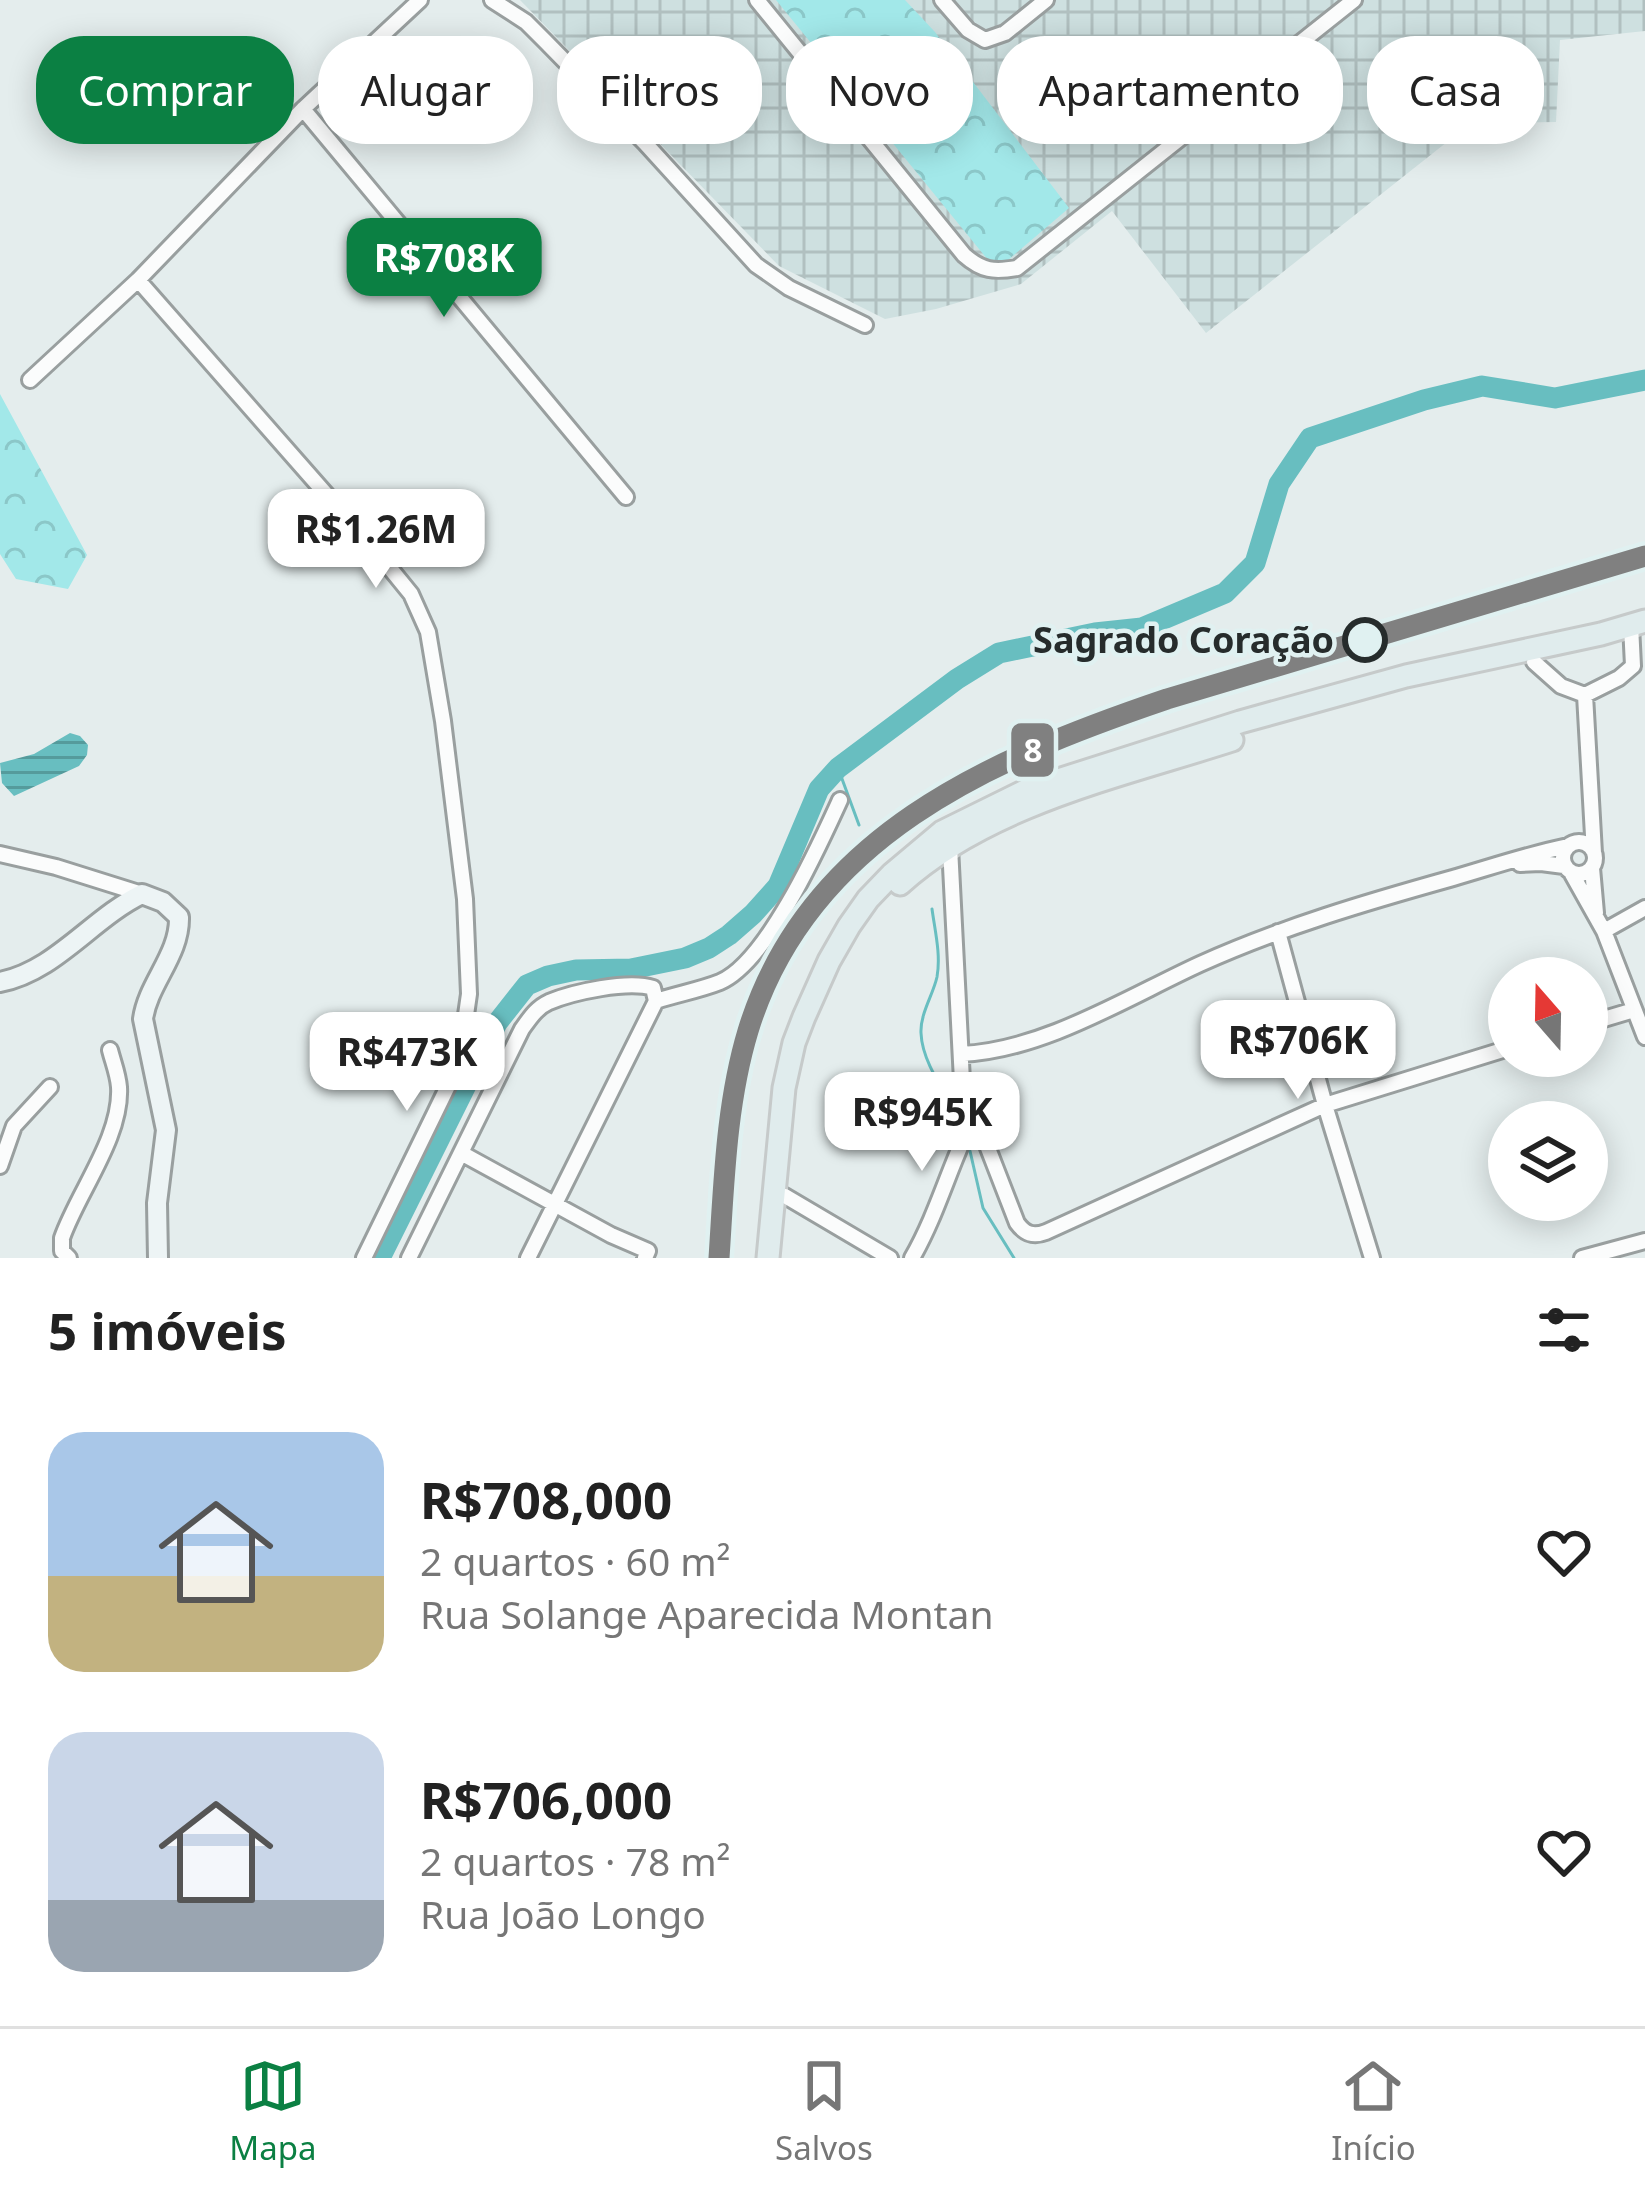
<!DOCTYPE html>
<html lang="pt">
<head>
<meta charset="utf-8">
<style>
	:root { --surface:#fff; --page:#f2f2f2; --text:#222; --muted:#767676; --line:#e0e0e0; --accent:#0b8043 }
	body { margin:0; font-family:"Noto Sans",sans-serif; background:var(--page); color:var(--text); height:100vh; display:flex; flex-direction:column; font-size:45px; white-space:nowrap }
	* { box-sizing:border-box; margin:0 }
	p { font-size:39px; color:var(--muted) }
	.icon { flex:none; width:66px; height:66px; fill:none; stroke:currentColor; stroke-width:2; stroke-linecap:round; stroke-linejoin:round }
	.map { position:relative; height:1258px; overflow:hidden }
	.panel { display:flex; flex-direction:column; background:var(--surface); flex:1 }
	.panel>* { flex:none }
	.hud { position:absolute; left:36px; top:36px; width:1575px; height:108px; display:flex; gap:24px }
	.needle { width:78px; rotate:340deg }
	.buttons { position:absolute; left:1488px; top:957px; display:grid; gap:24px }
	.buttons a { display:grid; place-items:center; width:120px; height:120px; border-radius:50%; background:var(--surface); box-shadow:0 6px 30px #0003; font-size:60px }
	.price { position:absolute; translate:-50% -102px; padding:0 27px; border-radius:24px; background:#fff; color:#222; font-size:39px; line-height:78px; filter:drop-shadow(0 3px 6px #0008) }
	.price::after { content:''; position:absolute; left:50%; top:72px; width:36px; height:27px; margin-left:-18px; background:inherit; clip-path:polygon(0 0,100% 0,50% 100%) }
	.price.on { background:var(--accent); color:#fff }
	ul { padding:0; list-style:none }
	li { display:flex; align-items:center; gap:36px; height:300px; padding:0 48px }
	li span { display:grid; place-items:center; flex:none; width:336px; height:240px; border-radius:36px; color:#555 }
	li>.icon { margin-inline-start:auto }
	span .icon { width:144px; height:144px; fill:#fffc; stroke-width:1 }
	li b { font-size:51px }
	h2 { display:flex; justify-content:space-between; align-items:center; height:144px; padding:0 48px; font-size:51px }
	.chip { padding:0 42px; border-radius:48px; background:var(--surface); box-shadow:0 6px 30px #0003; font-size:42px; line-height:108px }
	.chip.on { background:var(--accent); color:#fff }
	.tabs { display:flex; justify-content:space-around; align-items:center; height:168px; border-top:3px solid var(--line); background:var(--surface); font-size:33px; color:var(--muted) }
	.tabs a { display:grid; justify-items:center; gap:6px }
	.tabs .on { color:var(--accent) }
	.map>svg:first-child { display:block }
	.industrial { fill:url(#industrial-grid) }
	.forest { fill:url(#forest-crowns) }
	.water { fill:url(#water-rules) }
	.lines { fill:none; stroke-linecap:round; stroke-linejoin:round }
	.stream { stroke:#68bec0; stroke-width:3 }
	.river { stroke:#68bec0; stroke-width:21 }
	.street-casing { stroke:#999f9f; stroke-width:20 }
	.secondary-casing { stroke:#999f9f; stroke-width:24 }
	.primary-casing { stroke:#c6caca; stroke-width:27 }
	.street { stroke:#fbfcfc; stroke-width:14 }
	.secondary { stroke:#edf4f5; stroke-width:18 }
	.primary { stroke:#e0eced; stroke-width:21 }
	.rail-1-casing { stroke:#e0f1f1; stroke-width:30 }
	.rail-1 { stroke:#808080; stroke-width:21 }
	.stop-dot { fill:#e0f1f1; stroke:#262c2c; stroke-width:6 }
	.labels { text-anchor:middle; stroke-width:9; stroke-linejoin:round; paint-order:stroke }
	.stop-label { font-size:36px; font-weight:bold; fill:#262c2c; stroke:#e0f1f1; text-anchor:end }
	.line-badge { stroke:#e0f1f1; stroke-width:4.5 }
	.badge-label { font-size:33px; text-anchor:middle; font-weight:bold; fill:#fff }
</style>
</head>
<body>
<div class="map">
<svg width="1645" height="1258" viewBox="0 0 1645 1258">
	<defs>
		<pattern id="industrial-grid" width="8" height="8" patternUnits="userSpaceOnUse" patternTransform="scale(3)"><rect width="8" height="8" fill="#cee0e0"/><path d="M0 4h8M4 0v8" fill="none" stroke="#b1c0c0"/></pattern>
		<pattern id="forest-crowns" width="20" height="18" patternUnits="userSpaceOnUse" patternTransform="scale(3)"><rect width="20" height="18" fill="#a2e8e9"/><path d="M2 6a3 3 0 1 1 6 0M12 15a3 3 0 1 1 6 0" fill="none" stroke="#8bc7c8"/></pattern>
		<pattern id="water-rules" width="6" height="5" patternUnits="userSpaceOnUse" patternTransform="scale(3)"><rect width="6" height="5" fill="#68bec0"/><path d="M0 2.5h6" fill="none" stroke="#559b9c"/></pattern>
	</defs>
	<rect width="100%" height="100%" fill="#e4eded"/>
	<!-- industrial -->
	<path class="industrial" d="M520 0H1645V31L1560 40 1556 122 1471 123 1206 333 1112 211 1021 284 936 309 885 319 779 266Z"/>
	<!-- forest -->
	<path class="forest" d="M776 0H905L935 32 1069 208 1008 260H988Z
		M0 394 87 555 68 589 16 579 0 554Z"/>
	<!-- water -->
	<path class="water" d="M70 733 80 736 88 745 87 755 79 766 14 796 2 783 0 763 34 754Z"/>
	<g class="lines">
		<!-- stream -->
		<path class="stream" d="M838 768 859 825
			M932 909C935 931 941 955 937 977 933 995 920 1014 921 1033 922 1061 943 1089 956 1112
			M970 1151 983 1208 1014 1258"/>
		<!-- river -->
		<path class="river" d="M380 1258 497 1023 527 985 548 976 576 970 631 969 685 958 709 948 729 935 753 914 778 886 819 789 838 768 957 679 999 653 1095 633 1142 628 1225 593 1255 563 1279 484 1310 438 1424 400 1482 386 1555 398 1645 380"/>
		<!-- street casing -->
		<g class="street-casing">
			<path id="street" d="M492 0 526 22 546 42 645 143 756 265 789 288 865 325
				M757 0 964 255C982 271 994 272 1017 268L1354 0
				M942 0 968 30 985 40 1005 33 1046 0
				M303 109 626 497
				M138 280 376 551 411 594 428 632 443 721 465 899 469 994 463 1036 451 1080 364 1258
				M30 380 138 280 303 109 420 0
				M1631 625 1633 666
				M1534 662 1561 686 1585 695
				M1585 695 1594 853
				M1585 695 1619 678 1633 666
				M1563 858a16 16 0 1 1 32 0a16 16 0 1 1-32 0Z
				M950 847 962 1081 1017 1223C1025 1234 1033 1237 1046 1232L1325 1105 1509 1048
				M0 854 56 867 142 894
				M1520 864 1541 863 1564 866
				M1592 868 1596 913
				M1572 874 1604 931 1645 1037
				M1604 931 1645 908
				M1278 932 1325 1105 1372 1258
				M656 1001C677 994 700 990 720 982 767 962 819 846 840 800
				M1587 1024 1634 1010
				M961 1054C1042 1051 1128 997 1200 964 1282 927 1367 902 1453 878 1491 867 1529 854 1568 846
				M461 1153 611 1235 648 1251 645 1258
				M0 1166 14 1126 50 1087
				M785 1196 890 1258
				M69 1258 62 1251V1238C78 1192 122 1137 119 1087 118 1074 113 1062 110 1050
				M409 1258 522 1029C530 1018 536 1008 549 1002 573 992 628 980 653 988L656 1001
				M528 1258 656 1001
				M912 1258C938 1213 951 1161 975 1114
				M1582 1258 1645 1241"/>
		</g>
		<!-- secondary casing -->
		<g class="secondary-casing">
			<path id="secondary" d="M0 982C56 971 92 918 142 894L163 902 179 917C180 955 148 983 143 1019L166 1130 157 1203 158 1258"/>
		</g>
		<!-- primary casing -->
		<g class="primary-casing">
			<path id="primary" d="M900 884C988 804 1121 776 1232 740
				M768 1258 784 1088 794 1043 804 1017 829 961 849 926 868 899 892 874 942 832 1027 790 1240 722 1406 676 1601 634 1645 621"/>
		</g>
		<!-- street -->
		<use href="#street" class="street"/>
		<!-- secondary -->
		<use href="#secondary" class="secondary"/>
		<!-- primary -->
		<use href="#primary" class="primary"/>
		<!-- rail-1 casing -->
		<g class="rail-1-casing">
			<path id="rail-1" d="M719 1258C724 1183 726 1104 748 1031 807 837 990 759 1167 699L1645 556"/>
		</g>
		<!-- rail-1 -->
		<use href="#rail-1" class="rail-1"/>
	</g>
	<!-- markers -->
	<circle class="stop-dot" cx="1365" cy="640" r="20"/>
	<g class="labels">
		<!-- stop labels -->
		<g class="stop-label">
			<text x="1334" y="653">Sagrado Coração</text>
		</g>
	</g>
	<rect class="line-badge" x="1009" y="721" width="47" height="58" rx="12" fill="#808080"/>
	<g class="badge-label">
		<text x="1033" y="762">8</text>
	</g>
</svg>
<div class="buttons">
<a><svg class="needle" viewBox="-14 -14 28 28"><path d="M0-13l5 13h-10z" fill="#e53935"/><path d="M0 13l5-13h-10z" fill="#767676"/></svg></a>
<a><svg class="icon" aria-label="layers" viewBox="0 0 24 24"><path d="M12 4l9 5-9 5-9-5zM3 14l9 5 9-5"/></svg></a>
</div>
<b class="price on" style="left:444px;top:320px">R$708K</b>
<b class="price" style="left:376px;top:591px">R$1.26M</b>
<b class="price" style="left:1298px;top:1102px">R$706K</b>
<b class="price" style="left:407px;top:1114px">R$473K</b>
<b class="price" style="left:922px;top:1174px">R$945K</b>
<div class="hud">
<a class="chip on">Comprar</a>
<a class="chip">Alugar</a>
<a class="chip">Filtros</a>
<a class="chip">Novo</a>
<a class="chip">Apartamento</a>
<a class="chip">Casa</a>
</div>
</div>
<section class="panel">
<h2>5 imóveis<svg class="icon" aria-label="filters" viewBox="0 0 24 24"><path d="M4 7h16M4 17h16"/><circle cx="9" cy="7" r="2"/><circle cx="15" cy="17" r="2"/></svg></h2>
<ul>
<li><span style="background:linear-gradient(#a9c7e8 60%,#c2b280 0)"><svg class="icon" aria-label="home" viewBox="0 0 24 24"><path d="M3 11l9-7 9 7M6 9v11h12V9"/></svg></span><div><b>R$708,000</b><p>2 quartos · 60 m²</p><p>Rua Solange Aparecida Montan</p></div><svg class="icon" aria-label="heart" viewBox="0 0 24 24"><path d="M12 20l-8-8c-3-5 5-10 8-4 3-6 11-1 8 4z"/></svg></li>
<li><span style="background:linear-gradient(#c9d6e8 70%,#9aa5b1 0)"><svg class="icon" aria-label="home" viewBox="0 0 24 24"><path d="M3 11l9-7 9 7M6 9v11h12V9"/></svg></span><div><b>R$706,000</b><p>2 quartos · 78 m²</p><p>Rua João Longo</p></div><svg class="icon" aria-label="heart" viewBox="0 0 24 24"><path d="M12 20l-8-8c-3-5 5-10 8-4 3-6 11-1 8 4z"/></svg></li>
</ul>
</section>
<nav class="tabs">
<a class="on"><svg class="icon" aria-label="map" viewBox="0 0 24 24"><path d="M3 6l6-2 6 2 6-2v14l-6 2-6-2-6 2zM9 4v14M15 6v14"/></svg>Mapa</a>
<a><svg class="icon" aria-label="saved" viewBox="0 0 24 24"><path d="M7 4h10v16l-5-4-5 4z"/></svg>Salvos</a>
<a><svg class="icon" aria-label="home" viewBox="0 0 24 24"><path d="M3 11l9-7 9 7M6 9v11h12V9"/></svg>Início</a>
</nav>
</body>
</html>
